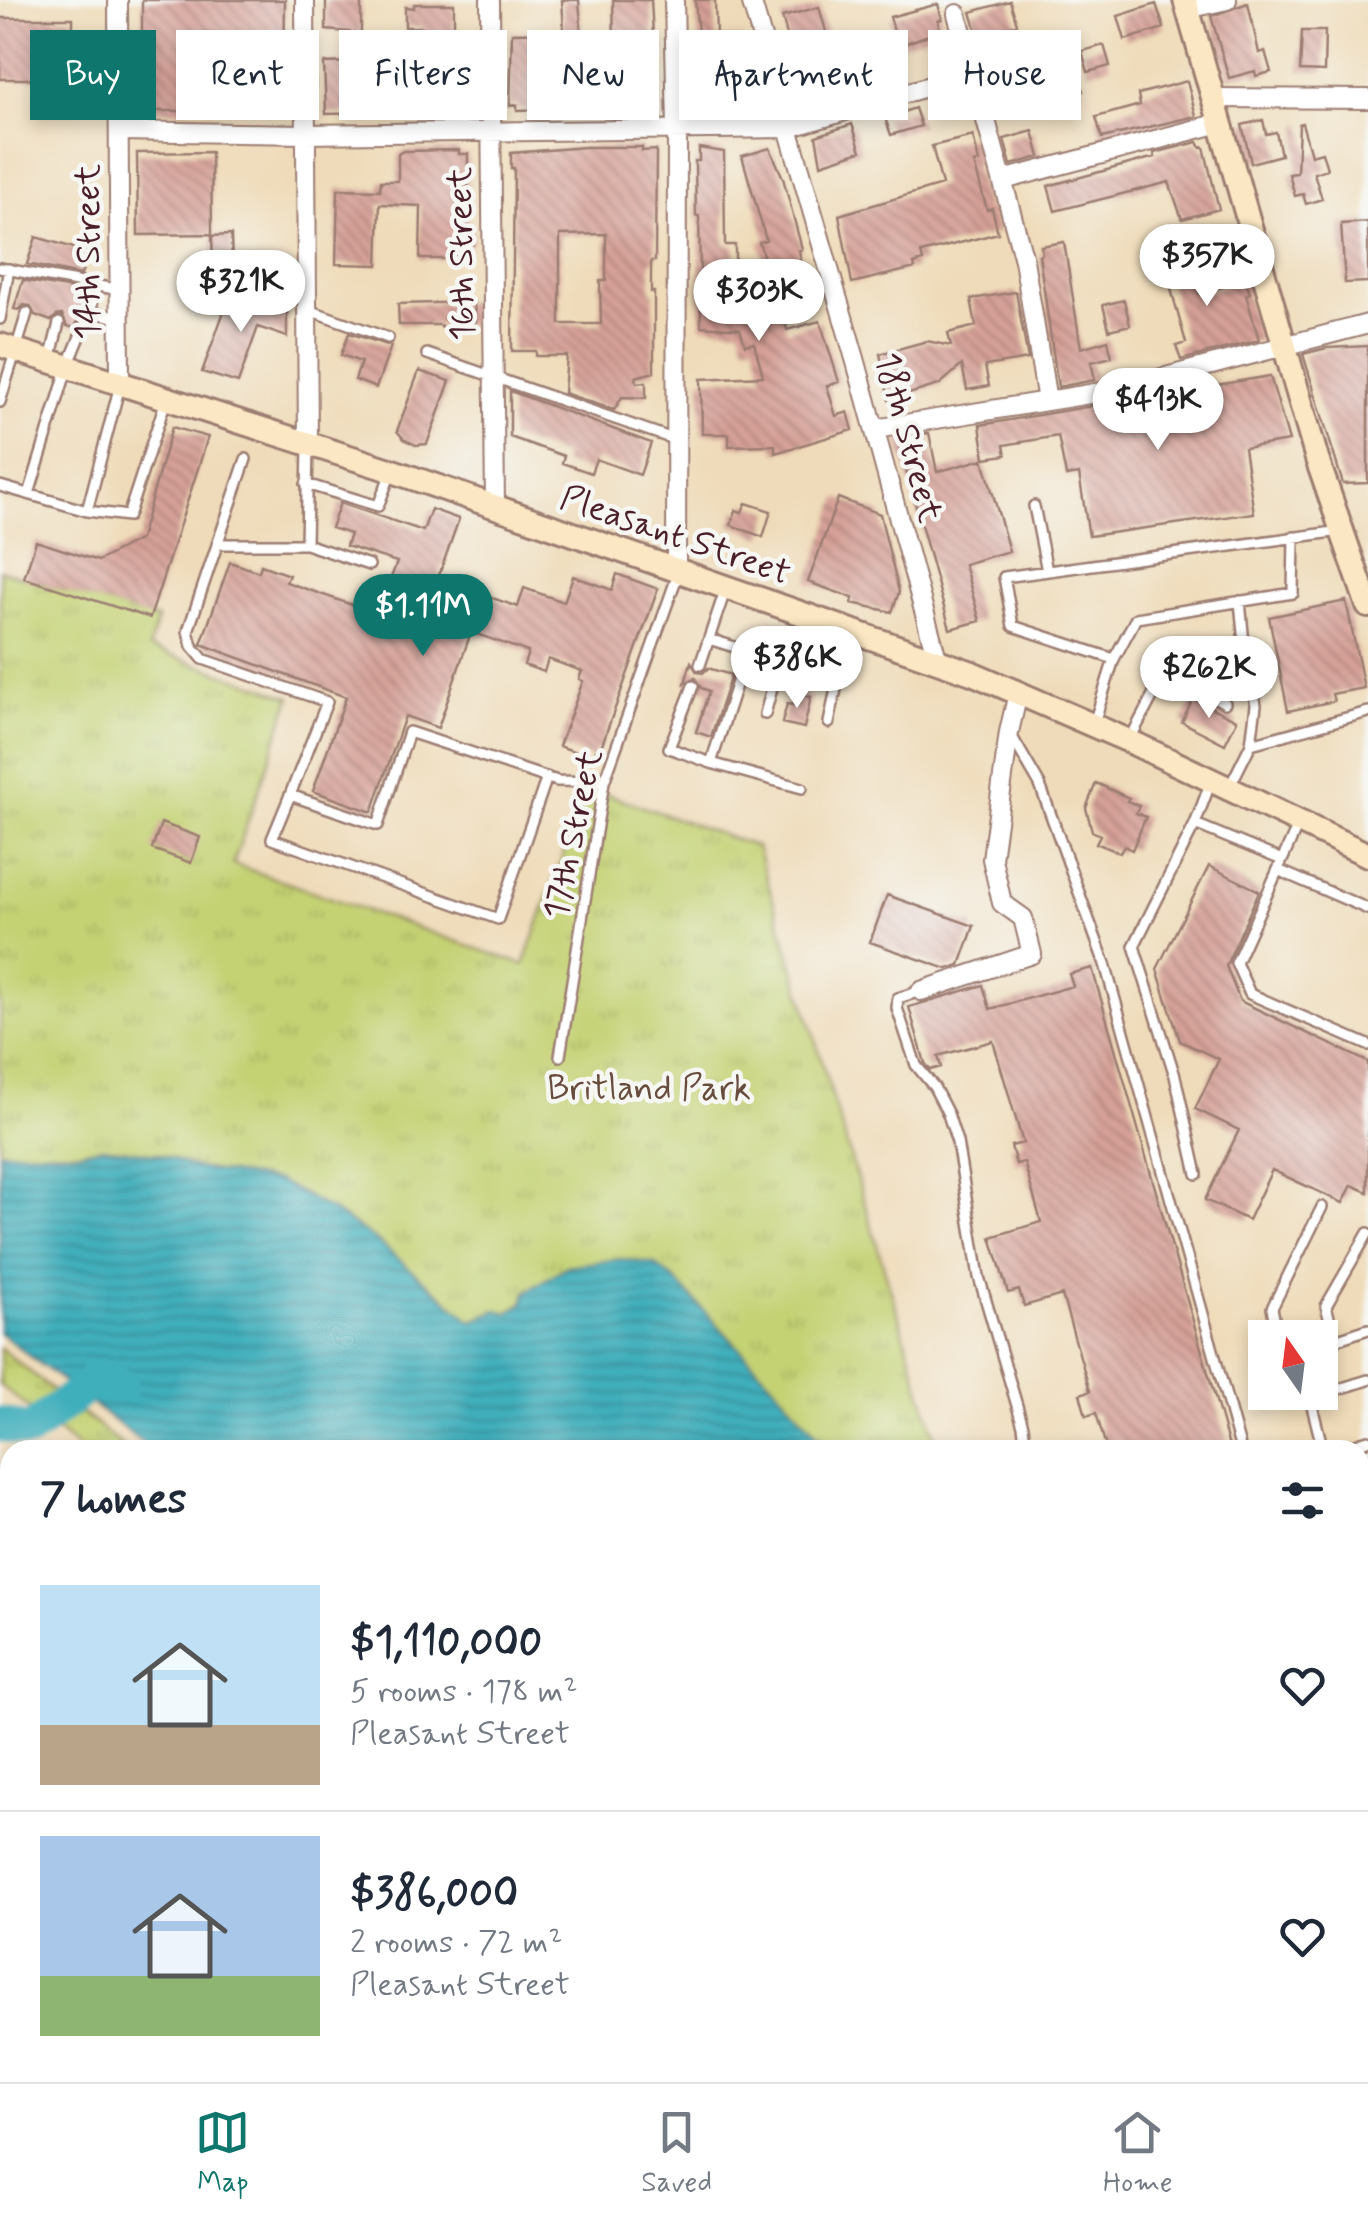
<!DOCTYPE html>
<html lang="en">
<head>
<meta charset="utf-8">
<style>
	:root { --surface:#fff; --page:#f6f6f7; --text:#1f2937; --muted:#747a83; --line:#e0e1e3; --accent:#0f766e }
	body { margin:0; font-family:Mynerve,sans-serif; background:var(--page); color:var(--text); height:100vh; display:flex; flex-direction:column; font-size:38px; white-space:nowrap }
	* { box-sizing:border-box; margin:0 }
	p { font-size:32px; color:var(--muted) }
	.icon { flex:none; width:55px; height:55px; fill:none; stroke:currentColor; stroke-width:2; stroke-linecap:round; stroke-linejoin:round }
	.map { position:relative; flex:1; overflow:hidden }
	.side { position:absolute; left:0px; top:1440px; width:1370px; height:642px; display:flex; flex-direction:column; background:var(--surface); border-radius:30px 30px 0 0; box-shadow:0 5px 15px #0003 }
	.side>* { flex:none }
	.guide { position:absolute; left:30px; top:30px; width:1310px; height:90px; display:flex; gap:20px }
	.needle { width:65px; rotate:346deg }
	.controls { position:absolute; left:1248px; top:1320px; display:grid; gap:20px }
	.controls a { display:grid; place-items:center; width:90px; height:90px; border-radius:0px; background:var(--surface); box-shadow:0 5px 15px #0003; font-size:50px }
	.price { position:absolute; translate:-50% -85px; padding:0 22px; border-radius:35px; background:#fff; color:#222; font-size:32px; line-height:65px; filter:drop-shadow(0 2px 5px #0008) }
	.price::after { content:''; position:absolute; left:50%; top:60px; width:30px; height:22px; margin-left:-15px; background:inherit; clip-path:polygon(0 0,100% 0,50% 100%) }
	.price.current { background:var(--accent); color:#fff }
	ul { padding:0; list-style:none }
	li { display:flex; align-items:center; gap:30px; height:250px; padding:0 40px }
	li+li { border-top:2px solid var(--line) }
	li span { display:grid; place-items:center; flex:none; width:280px; height:200px; border-radius:0px; color:#555 }
	li>.icon { margin-inline-start:auto }
	span .icon { width:120px; height:120px; fill:#fffc; stroke-width:1 }
	li b { font-size:42px }
	h2 { display:flex; justify-content:space-between; align-items:center; height:120px; padding:0 40px; font-size:42px }
	.chip { padding:0 35px; border-radius:0px; background:var(--surface); box-shadow:0 5px 15px #0003; font-size:35px; line-height:90px }
	.chip.current { background:var(--accent); color:#fff }
	.menu { display:flex; justify-content:space-around; align-items:center; height:140px; border-top:2px solid var(--line); background:var(--surface); font-size:28px; color:var(--muted) }
	.menu a { display:grid; justify-items:center; gap:5px }
	.menu .current { color:var(--accent) }
	.map>svg:first-child { display:block }
	.park { fill:url(#park-tufts); stroke:#87784f; stroke-width:2.5 }
	.water { fill:url(#water-rules); stroke:#456774; stroke-width:2.5 }
	.lines { fill:none; stroke-linecap:round; stroke-linejoin:round }
	.river { stroke:#40afbc; stroke-width:35 }
	.building { fill:url(#building-back-hatch); fill-rule:evenodd }
	.lane-casing { stroke:#9c7d72; stroke-width:14 }
	.street-casing { stroke:#9c7d72; stroke-width:22 }
	.secondary-casing { stroke:#9c7d72; stroke-width:28 }
	.highway-casing { stroke:#9c7d72; stroke-width:35 }
	.lane { stroke:#fff; stroke-width:9 }
	.street { stroke:#fff; stroke-width:18 }
	.secondary { stroke:#fbe7c3; stroke-width:22 }
	.highway { stroke:#f4c26a; stroke-width:30 }
	.labels { text-anchor:middle; stroke-width:9; stroke-linejoin:round; paint-order:stroke }
	.street-label { font-size:35px; fill:#4a1f2b; stroke:#f6f6f2 }
	.park-label { font-size:35px; fill:#684c3d; stroke:#f6f6f2 }
</style>
</head>
<body>
<div class="map">
<svg width="1368" height="2082" viewBox="0 0 1368 2082">
	<defs>
		<pattern id="park-tufts" width="24" height="20" patternUnits="userSpaceOnUse" patternTransform="scale(2.5)"><rect width="24" height="20" fill="#c4d273"/><path d="M3 7l-1-3M5 7V3M7 7l1-3M15 17l-1-3M17 17v-4M19 17l1-3" fill="none" stroke="#aab464"/></pattern>
		<pattern id="water-rules" width="6" height="5" patternUnits="userSpaceOnUse" patternTransform="scale(2.5)"><rect width="6" height="5" fill="#40afbc"/><path d="M0 2.5h6" fill="none" stroke="#388e99"/></pattern>
		<pattern id="building-back-hatch" width="6" height="6" patternUnits="userSpaceOnUse" patternTransform="scale(2.5)"><rect width="6" height="6" fill="#d6a198"/><path d="M-1 5l2 2M0 0l6 6M5-1l2 2" fill="none" stroke="#b0837c"/></pattern>
	</defs>
	<rect width="100%" height="100%" fill="#f6f6f2"/>
	<filter id="ink" filterUnits="userSpaceOnUse"><feTurbulence type="fractalNoise" baseFrequency=".01" numOctaves="2"/><feDisplacementMap in="SourceGraphic" scale="20" xChannelSelector="R" yChannelSelector="G"/><feConvolveMatrix kernelMatrix="1 2 1 2 8 2 1 2 1" color-interpolation-filters="sRGB"/></filter>
	<filter id="wash" filterUnits="userSpaceOnUse"><feTurbulence type="fractalNoise" baseFrequency=".0048" numOctaves="4" result="noise"/><feDisplacementMap in="SourceGraphic" scale="40" xChannelSelector="R" yChannelSelector="G"/><feGaussianBlur stdDeviation="2.25" result="paint"/><feColorMatrix in="noise" values="0 0 0 0 0 0 0 0 0 0 0 0 0 0 0 0 0 1.4 0 .05"/><feComposite in="paint" operator="in"/></filter>
	<g filter="url(#wash)">
		<rect width="100%" height="100%" fill="#efdbb9"/>
		<!-- park -->
		<path class="park" d="M0 570 157 619 149 648 291 697 233 864 524 965 587 787 757 847 939 1450H830L775 1386 674 1279 523 1303 508 1313 497 1310 472 1322 377 1241 331 1210 278 1181 197 1168 158 1154 102 1147 78 1152 0 1151Z
			M0 1348 128 1450H81L0 1385Z"/>
		<!-- water -->
		<path class="water" d="M102 1147 158 1154 197 1168 278 1181 331 1210 377 1241 472 1321 497 1310 508 1313 523 1303 526 1292 567 1266 621 1259 654 1264 674 1279 775 1386 830 1450H152L0 1333V1151L78 1152Z
			M699 2073H843L853 2082H711Z
			M1281 2073 1283 2082H976L963 2073Z"/>
		<g class="lines">
			<!-- river -->
			<path class="river" d="M0 1424 29 1431 95 1380 120 1385"/>
		</g>
		<g id="blocks">
			<!-- building -->
			<path class="building" d="M142 0H285L284 74 226 73 227 34 188 33V111H142Z
				M326 0H361V33L326 30Z
				M562 0H579L582 39H614L613 0H651L657 104 606 105V93L557 91 558 105H549L550 109 517 110V105L510 106 512 33 564 32Z
				M695 0H715L716 38H740L742 76 753 78V102H727L725 98 711 100 710 78H702Z
				M1010 1 1017 24 978 35 971 12Z
				M1248 3 1259 53 1265 51 1271 72 1256 76 1255 71 1229 78 1211 16Z
				M414 4H454V32H423V27H405V7L414 8Z
				M938 4 942 19 938 20 940 31 898 46 890 17Z
				M1156 4 1164 28 1125 40 1118 16Z
				M819 7 845 98 832 102 824 75 796 83 789 58 793 57 782 17Z
				M0 18H73V46H91V64H74V79H0Z
				M1302 31H1325L1324 72 1300 71Z
				M1104 45 1110 66 1088 72 1082 51Z
				M412 60V112L326 114 324 63Z
				M1076 65 1083 91 1060 97 1053 71Z
				M1187 81 1196 116 1102 138 1096 117 1140 105 1138 94Z
				M915 108 921 126 891 135 885 118Z
				M1263 120 1266 134 1276 132 1281 155 1251 163 1242 125Z
				M1302 123 1311 155 1322 152 1327 169 1314 173 1322 199 1306 204 1303 194 1295 196 1289 174 1297 173 1299 124Z
				M852 124 861 151 821 164 816 136Z
				M1033 131 1040 157 1011 165 1004 139Z
				M973 136 979 162 974 163 987 210 992 208 998 233 921 253 923 261 914 264 915 268 852 283 839 215 942 185 932 146Z
				M1198 142 1201 148 1204 147 1219 209 1182 219 1169 182 1055 211 1048 186 1155 157 1154 153Z
				M585 147H642V151L656 150 655 261H651V292H654V372L636 377 637 383 646 382V398L622 397 614 410 564 393 567 356H536V351H512L514 168H511V153ZM606 234V281H600L601 324H560V235Z
				M699 148 724 152 725 245H735V288L775 278 787 330 820 321 839 382 827 386 836 416 848 412 853 430 775 453V445L729 446V434H702L701 379 763 376 754 343 745 345 740 329 701 326 699 216H696L695 161H699Z
				M770 148 783 178 802 249 799 250 801 260 769 274 759 242 766 240 742 156Z
				M459 150V154H468V229H473V244L468 243V255H456V259H420L421 206 380 204 378 265 336 264 338 189 380 190 381 181H398V154L403 151Z
				M211 152 212 234 138 235 137 153Z
				M1368 222V282L1345 283 1341 224Z
				M231 235 232 263 213 264 212 236Z
				M36 237 88 252 81 275 27 264Z
				M1064 242 1081 348 1108 340 1112 357 1091 362 1095 380 1058 387 1039 255 1042 254 1041 246Z
				M1183 242 1199 294 1245 280 1250 293 1246 295 1259 340 1181 360 1176 346 1186 343 1160 249Z
				M23 280 77 290 75 296 85 299 75 328 67 326 62 315 56 316 51 321 35 315 30 306 24 305 19 310 14 309Z
				M231 292 287 312V337L258 327 238 383 202 372Z
				M1016 292 1028 359 985 366 989 386 967 390 962 365 939 385 889 400 880 354 927 341 951 346 948 333 976 326 971 299Z
				M1124 300 1130 325 1109 330 1103 305Z
				M474 302 475 324 441 327V325H399L398 304Z
				M349 333 391 346 376 388 355 380 361 362 341 355Z
				M1368 346V483L1343 484 1303 354 1327 348Z
				M419 371 450 381 427 444 416 445 404 439 397 431Z
				M1270 376 1289 441 1244 448 1254 513 1089 536 1079 474 1066 476 1058 436 1004 445 1006 455 985 458 980 425Z
				M510 391 651 443 640 475 596 459 591 473 562 463 564 456 510 437Z
				M172 427 208 437 150 618 24 578 36 541 98 561 140 539Z
				M929 433 937 472 983 459 1009 551 964 564 980 621 950 629 897 438Z
				M838 498 880 514 899 592 892 612 852 603 853 598 808 582Z
				M340 503 423 531 431 509 459 519 434 589 419 583 416 592 389 583 397 562 346 546 350 534 331 528Z
				M746 503 771 511 763 537 731 525 736 510 742 512Z
				M230 562 259 572 261 565 289 575 286 582 407 624 409 620 445 633 461 587 518 607 524 588 564 602 573 576 612 590 617 574 658 589 600 750 597 748 593 758 559 746 583 681 579 679 582 671 548 659 544 672 524 665 528 652 471 632 438 728 405 716 372 812 313 791 346 697 201 644Z
				M1346 601 1364 688 1332 694 1334 701 1288 711 1269 617Z
				M691 662 697 672 703 673 708 668 731 675 711 737 696 732 709 691 701 688 695 678 685 683Z
				M796 693 811 697 804 728 782 723 787 704 793 705Z
				M1193 699 1237 720 1225 744 1182 722Z
				M1096 783 1129 798 1127 801 1139 806 1136 813 1146 817 1132 850 1124 846 1120 853 1096 843 1100 835 1092 831 1086 808Z
				M161 823 200 837 191 863 152 849Z
				M1209 866 1259 891 1226 966 1240 1001 1368 1062V1192L1352 1185 1343 1203 1272 1170 1248 1220 1205 1200 1239 1130 1195 1109 1219 1059 1180 1041 1157 969Z
				M887 895 974 926 960 965 947 969 870 942Z
				M1092 968 1230 1450H1107L1096 1413 1086 1416 1080 1394 1090 1391 1062 1295 1024 1306 1019 1290 1008 1293 991 1237 1041 1222 1024 1162 1016 1164 1011 1146 1023 1143 993 1041 938 1056 941 1067 930 1070 925 1063 909 1007 983 985 990 1009 1073 986 1069 974Z"/>
		</g>
	</g>
	<g filter="url(#ink)">
		<use href="#blocks" fill-opacity="0" stroke="#9c7d72" stroke-width="2.5"/>
		<g class="lines">
			<!-- lane casing -->
			<g class="lane-casing">
				<path id="lane" d="M0 268 120 290
					M96 287 90 312 120 318
					M309 310 388 338
					M0 319 9 269
					M427 354 676 440
					M50 360 59 323
					M0 402 27 313
					M246 459 188 631 192 646 203 659 327 702 290 795
					M306 484 378 506 391 473
					M0 486 87 511 120 385
					M29 494 68 366 90 312
					M1034 506 1047 571
					M87 511 128 516 166 400
					M217 544H306L308 446
					M306 544 369 565
					M747 651 838 679 829 723
					M1245 654 1256 705 1251 744
					M1114 659 1136 618 1293 593 1294 537
					M1190 662 1245 654 1240 601
					M700 665 725 591
					M796 667 810 618
					M693 686 669 748 711 763 747 651 709 639
					M765 714 779 662
					M1094 723 1114 659 1013 626 1004 577 1341 531
					M1011 735 1040 785 1105 964 1241 1450
					M1130 739 1166 671 1225 703
					M711 763 802 788
					M547 777 498 919 272 839 290 795 378 825 409 732 557 781 604 782
					M1230 786 1251 744 1368 712
					M1195 824 1210 784
					M1298 825 1236 963 1250 994 1368 1045
					M1278 870 1368 909
					M921 991 898 998 897 1008 916 1065 934 1087 948 1114 957 1142 979 1277 1023 1426 1025 1441 1019 1450
					M560 1056 604 782 678 574
					M1197 1174 1175 1076 1134 946 1195 824 1282 860
					M1368 1233 1326 1306 1335 1340 1368 1329
					M1278 1338 1272 1308 1322 1207
					M1320 1347 1335 1340
					M1323 1450 1310 1398 1368 1380
					M1337 1450 1368 1440
					M1360 1598 1368 1629
					M310 2072 321 2082
					M392 2072 404 2082
					M291 2082 299 2072
					M358 2082 366 2072"/>
			</g>
			<!-- street casing -->
			<g class="street-casing">
				<path id="street" d="M118 0 120 383
					M305 0 308 443
					M490 0 495 507
					M674 0 677 130 676 571
					M751 0 856 362 938 662
					M1187 9 1227 0
					M957 14 1024 260 1047 401
					M1212 98 1368 99
					M119 131 305 134 789 128 973 73
					M1003 180 1220 123
					M875 429 1120 389 1368 324
					M921 991 1032 954 1023 918 1002 903 992 859 1009 732 1018 693
					M0 1873 10 1877"/>
			</g>
			<!-- secondary casing -->
			<g class="secondary-casing">
				<path id="secondary" d="M1185 0 1317 459 1368 606
					M0 345 387 469 972 673 1129 741 1368 855"/>
			</g>
			<!-- highway casing -->
			<g class="highway-casing">
				<path id="highway" d="M0 1596 10 1604
					M0 1641 10 1648
					M0 1692 10 1699
					M530 2072 542 2082
					M605 2072 618 2082"/>
			</g>
			<!-- lane -->
			<use href="#lane" class="lane"/>
			<!-- street -->
			<use href="#street" class="street"/>
			<!-- secondary -->
			<use href="#secondary" class="secondary"/>
			<!-- highway -->
			<use href="#highway" class="highway"/>
		</g>
	</g>
	<g class="labels">
		<!-- street labels -->
		<g class="street-label">
			<text transform="translate(87 252) rotate(-90)" y="12">14th Street</text>
			<text transform="translate(460 254) rotate(-91)" y="12">16th Street</text>
			<text transform="translate(910 437) rotate(75)" y="12">18th Street</text>
			<text transform="translate(676 534) rotate(19)" y="12">Pleasant Street</text>
			<text transform="translate(572 834) rotate(-78)" y="12">17th Street</text>
		</g>
		<!-- park labels -->
		<g class="park-label">
			<text x="649" y="1099">Britland Park</text>
		</g>
	</g>
</svg>
<div class="controls">
<a><svg class="needle" viewBox="-14 -14 28 28"><path d="M0-13l5 13h-10z" fill="#e53935"/><path d="M0 13l5-13h-10z" fill="#747a83"/></svg></a>
</div>
<b class="price" style="left:1207px;top:309px">$357K</b>
<b class="price" style="left:241px;top:335px">$321K</b>
<b class="price" style="left:759px;top:344px">$303K</b>
<b class="price" style="left:1158px;top:453px">$413K</b>
<b class="price current" style="left:423px;top:659px">$1.11M</b>
<b class="price" style="left:797px;top:711px">$386K</b>
<b class="price" style="left:1209px;top:721px">$262K</b>
<div class="guide">
<a class="chip current">Buy</a>
<a class="chip">Rent</a>
<a class="chip">Filters</a>
<a class="chip">New</a>
<a class="chip">Apartment</a>
<a class="chip">House</a>
</div>
<section class="side">
<h2>7 homes<svg class="icon" aria-label="filters" viewBox="0 0 24 24"><path d="M4 7h16M4 17h16"/><circle cx="9" cy="7" r="2"/><circle cx="15" cy="17" r="2"/></svg></h2>
<ul>
<li><span style="background:linear-gradient(#bfe0f5 70%,#b9a48a 0)"><svg class="icon" aria-label="home" viewBox="0 0 24 24"><path d="M3 11l9-7 9 7M6 9v11h12V9"/></svg></span><div><b>$1,110,000</b><p>5 rooms · 178 m²</p><p>Pleasant Street</p></div><svg class="icon" aria-label="heart" viewBox="0 0 24 24"><path d="M12 20l-8-8c-3-5 5-10 8-4 3-6 11-1 8 4z"/></svg></li>
<li><span style="background:linear-gradient(#a9c7e8 70%,#8fb573 0)"><svg class="icon" aria-label="home" viewBox="0 0 24 24"><path d="M3 11l9-7 9 7M6 9v11h12V9"/></svg></span><div><b>$386,000</b><p>2 rooms · 72 m²</p><p>Pleasant Street</p></div><svg class="icon" aria-label="heart" viewBox="0 0 24 24"><path d="M12 20l-8-8c-3-5 5-10 8-4 3-6 11-1 8 4z"/></svg></li>
</ul>
</section>
</div>
<nav class="menu">
<a class="current"><svg class="icon" aria-label="map" viewBox="0 0 24 24"><path d="M3 6l6-2 6 2 6-2v14l-6 2-6-2-6 2zM9 4v14M15 6v14"/></svg>Map</a>
<a><svg class="icon" aria-label="saved" viewBox="0 0 24 24"><path d="M7 4h10v16l-5-4-5 4z"/></svg>Saved</a>
<a><svg class="icon" aria-label="home" viewBox="0 0 24 24"><path d="M3 11l9-7 9 7M6 9v11h12V9"/></svg>Home</a>
</nav>
</body>
</html>
